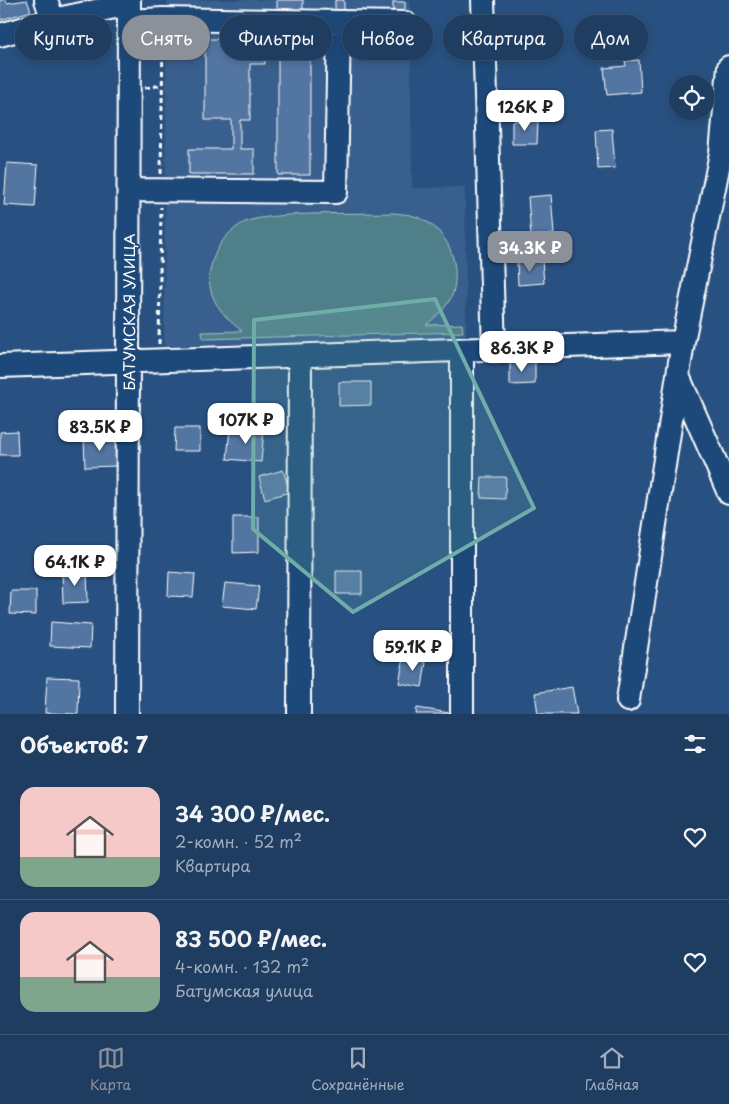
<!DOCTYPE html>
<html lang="ru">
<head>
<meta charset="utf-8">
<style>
	:root { --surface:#1e3d61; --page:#264467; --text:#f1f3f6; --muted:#a1aebd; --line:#3c5676; --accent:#8c9099 }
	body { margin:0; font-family:"Playpen Sans",sans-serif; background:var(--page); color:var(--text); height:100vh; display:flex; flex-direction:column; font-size:19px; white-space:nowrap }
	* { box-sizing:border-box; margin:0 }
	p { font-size:16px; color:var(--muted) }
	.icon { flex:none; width:28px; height:28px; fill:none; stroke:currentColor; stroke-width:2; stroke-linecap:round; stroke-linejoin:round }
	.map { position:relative; height:714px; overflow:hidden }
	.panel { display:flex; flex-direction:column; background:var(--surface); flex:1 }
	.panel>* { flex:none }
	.top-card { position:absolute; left:15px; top:15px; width:700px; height:45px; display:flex; gap:10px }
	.controls { position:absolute; left:669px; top:75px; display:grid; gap:10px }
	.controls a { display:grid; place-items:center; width:45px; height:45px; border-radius:50%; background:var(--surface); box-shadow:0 2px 8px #0003,0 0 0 1px var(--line); font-size:25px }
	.price { position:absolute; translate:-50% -42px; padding:0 11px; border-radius:10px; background:#fff; color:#222; font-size:16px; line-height:32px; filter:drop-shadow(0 1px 2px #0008) }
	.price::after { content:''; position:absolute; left:50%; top:30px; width:15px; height:11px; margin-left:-8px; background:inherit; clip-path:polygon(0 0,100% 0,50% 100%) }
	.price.selected { background:var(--accent); color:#fff }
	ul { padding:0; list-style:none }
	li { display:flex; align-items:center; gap:15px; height:125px; padding:0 20px }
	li+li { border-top:1px solid var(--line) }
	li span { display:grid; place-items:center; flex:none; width:140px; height:100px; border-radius:15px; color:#555 }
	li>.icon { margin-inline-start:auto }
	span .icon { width:60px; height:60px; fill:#fffc; stroke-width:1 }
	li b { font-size:21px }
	h2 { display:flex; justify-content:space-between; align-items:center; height:60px; padding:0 20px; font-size:21px }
	.tag { padding:0 18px; border-radius:22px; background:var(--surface); box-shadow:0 2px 8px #0003,0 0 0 1px var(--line); font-size:18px; line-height:45px }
	.tag.selected { background:var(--accent); color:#fff }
	.dock { display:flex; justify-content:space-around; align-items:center; height:70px; border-top:1px solid var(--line); background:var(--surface); font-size:14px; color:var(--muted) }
	.dock a { display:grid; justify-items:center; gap:2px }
	.dock .selected { color:var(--accent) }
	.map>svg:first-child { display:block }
	.built { fill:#395f8d }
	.green { fill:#508089; stroke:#a8c0c4 }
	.building { fill:#5275a2; stroke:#fff }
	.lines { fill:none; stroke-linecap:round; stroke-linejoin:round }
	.minor-casing { stroke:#fff; stroke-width:26 }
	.path { stroke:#fff; stroke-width:3; stroke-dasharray:5 4; stroke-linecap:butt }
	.minor { stroke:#1f4a7a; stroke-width:22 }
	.marked { fill:#6fada8; fill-opacity:0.2; stroke:#6fada8; stroke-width:4; stroke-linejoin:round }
	.labels { text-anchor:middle; stroke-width:4; stroke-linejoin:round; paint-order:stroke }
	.street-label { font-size:15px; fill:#fff; stroke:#1f4a7a }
</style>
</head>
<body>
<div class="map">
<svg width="729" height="714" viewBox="0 0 729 714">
	<rect width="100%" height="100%" fill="#285181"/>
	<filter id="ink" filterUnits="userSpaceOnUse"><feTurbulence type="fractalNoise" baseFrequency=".02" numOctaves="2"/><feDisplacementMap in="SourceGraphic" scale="10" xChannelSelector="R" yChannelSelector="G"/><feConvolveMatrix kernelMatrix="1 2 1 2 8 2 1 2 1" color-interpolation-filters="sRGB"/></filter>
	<g filter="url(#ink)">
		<!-- built -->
		<path class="built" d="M167 0H410L412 188 465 187 466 338 164 346Z"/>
		<!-- green -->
		<path class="green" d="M394 213C401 214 410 214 417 217 448 228 461 264 453 293 448 307 437 316 426 325L462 324 463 332 203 339 202 332 242 331C223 316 206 298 210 271 214 250 224 234 243 223 265 211 364 214 394 213Z"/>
		<!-- building -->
		<path class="building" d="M0 0H6L7 3 27 0 31 11 0 20Z
			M277 0H303V11H277Z
			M335 0H344V13H335Z
			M393 2H405V14H393Z
			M205 39H264L265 64H250V120H240V149H254V174H189V149H231V120H205Z
			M278 55H310V175H278Z
			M639 60 641 92 607 95 604 68 626 66 625 61Z
			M512 121H538L537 144H512Z
			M612 129 615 168 598 169 596 130Z
			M7 163 38 165 35 207 4 205Z
			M551 195 554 234 531 236 528 197Z
			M542 260 544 283 518 285 517 262Z
			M535 361V384L510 385V362Z
			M339 382H371V405L339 406Z
			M175 428H200V451H174Z
			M230 428 264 431 261 462 227 459Z
			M17 431 18 455H0V432Z
			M84 437H116L117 466 85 467Z
			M283 470 290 492 265 499 259 477Z
			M482 477H506L505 499 481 498Z
			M233 517H259V552L233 553Z
			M87 571 88 602 63 603 62 572Z
			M336 571H362V594H336Z
			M169 572 195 574 193 597 168 596Z
			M225 583 259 586 256 609 222 606Z
			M11 591H36V615L10 614Z
			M51 622 91 625 90 648 50 646Z
			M404 657 426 662 422 687 399 683Z
			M47 677 79 678 78 714 45 713Z
			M572 687 577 714H538L535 693Z
			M417 708 450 713V714H416Z"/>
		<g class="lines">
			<!-- minor casing -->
			<g class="minor-casing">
				<path id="minor" d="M46 0 53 20
					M483 0 494 350
					M129 21 163 19 405 23
					M0 35 53 20 129 4
					M131 190 336 192 339 22
					M462 351V714
					M0 366 683 342
					M678 376 729 493
					M628 700 683 342 721 153 729 67
					M127 714 129 0
					M299 714 300 357"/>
			</g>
			<!-- path -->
			<path class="path" d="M145 88 162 85
				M161 174 163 37
				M159 344 161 207"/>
			<!-- minor -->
			<use href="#minor" class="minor"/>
		</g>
	</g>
	<!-- marked area -->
	<path class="marked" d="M435 299 534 508 353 612 253 529 254 320Z"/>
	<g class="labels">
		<!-- street labels -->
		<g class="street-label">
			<text transform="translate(130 312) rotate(-90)" y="5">БАТУМСКАЯ УЛИЦА</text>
		</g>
	</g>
</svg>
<div class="controls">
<a><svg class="icon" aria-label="locate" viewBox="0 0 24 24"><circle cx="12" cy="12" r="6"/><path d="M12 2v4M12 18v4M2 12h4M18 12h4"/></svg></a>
</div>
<b class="price" style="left:525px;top:132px">126K ₽</b>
<b class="price selected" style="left:530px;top:273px">34.3K ₽</b>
<b class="price" style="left:522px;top:373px">86.3K ₽</b>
<b class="price" style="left:246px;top:445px">107K ₽</b>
<b class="price" style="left:100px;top:452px">83.5K ₽</b>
<b class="price" style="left:75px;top:587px">64.1K ₽</b>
<b class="price" style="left:413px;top:672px">59.1K ₽</b>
<div class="top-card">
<a class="tag">Купить</a>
<a class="tag selected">Снять</a>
<a class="tag">Фильтры</a>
<a class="tag">Новое</a>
<a class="tag">Квартира</a>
<a class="tag">Дом</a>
</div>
</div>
<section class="panel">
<h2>Объектов: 7<svg class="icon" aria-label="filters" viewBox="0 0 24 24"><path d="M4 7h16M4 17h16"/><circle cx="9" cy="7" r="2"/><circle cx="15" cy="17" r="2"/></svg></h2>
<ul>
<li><span style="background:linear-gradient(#f6c9c9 70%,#7fa58c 0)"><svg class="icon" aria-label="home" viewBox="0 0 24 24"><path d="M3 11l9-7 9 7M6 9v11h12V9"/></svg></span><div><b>34 300 ₽/мес.</b><p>2-комн. · 52 m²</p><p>Квартира</p></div><svg class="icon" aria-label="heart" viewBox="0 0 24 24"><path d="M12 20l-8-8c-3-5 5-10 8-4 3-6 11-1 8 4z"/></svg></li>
<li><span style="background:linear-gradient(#f6c9c9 65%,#7fa58c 0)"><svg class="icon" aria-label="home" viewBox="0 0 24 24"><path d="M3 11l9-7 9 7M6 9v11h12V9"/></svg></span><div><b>83 500 ₽/мес.</b><p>4-комн. · 132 m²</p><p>Батумская улица</p></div><svg class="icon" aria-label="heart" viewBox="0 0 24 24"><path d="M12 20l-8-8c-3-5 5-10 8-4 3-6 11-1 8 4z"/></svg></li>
</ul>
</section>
<nav class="dock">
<a class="selected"><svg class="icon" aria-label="map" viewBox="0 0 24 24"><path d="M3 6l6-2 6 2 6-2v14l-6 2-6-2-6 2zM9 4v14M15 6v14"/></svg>Карта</a>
<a><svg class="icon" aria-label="saved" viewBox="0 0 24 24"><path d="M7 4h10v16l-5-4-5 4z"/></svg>Сохранённые</a>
<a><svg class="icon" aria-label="home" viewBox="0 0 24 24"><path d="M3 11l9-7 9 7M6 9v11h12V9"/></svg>Главная</a>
</nav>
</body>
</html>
